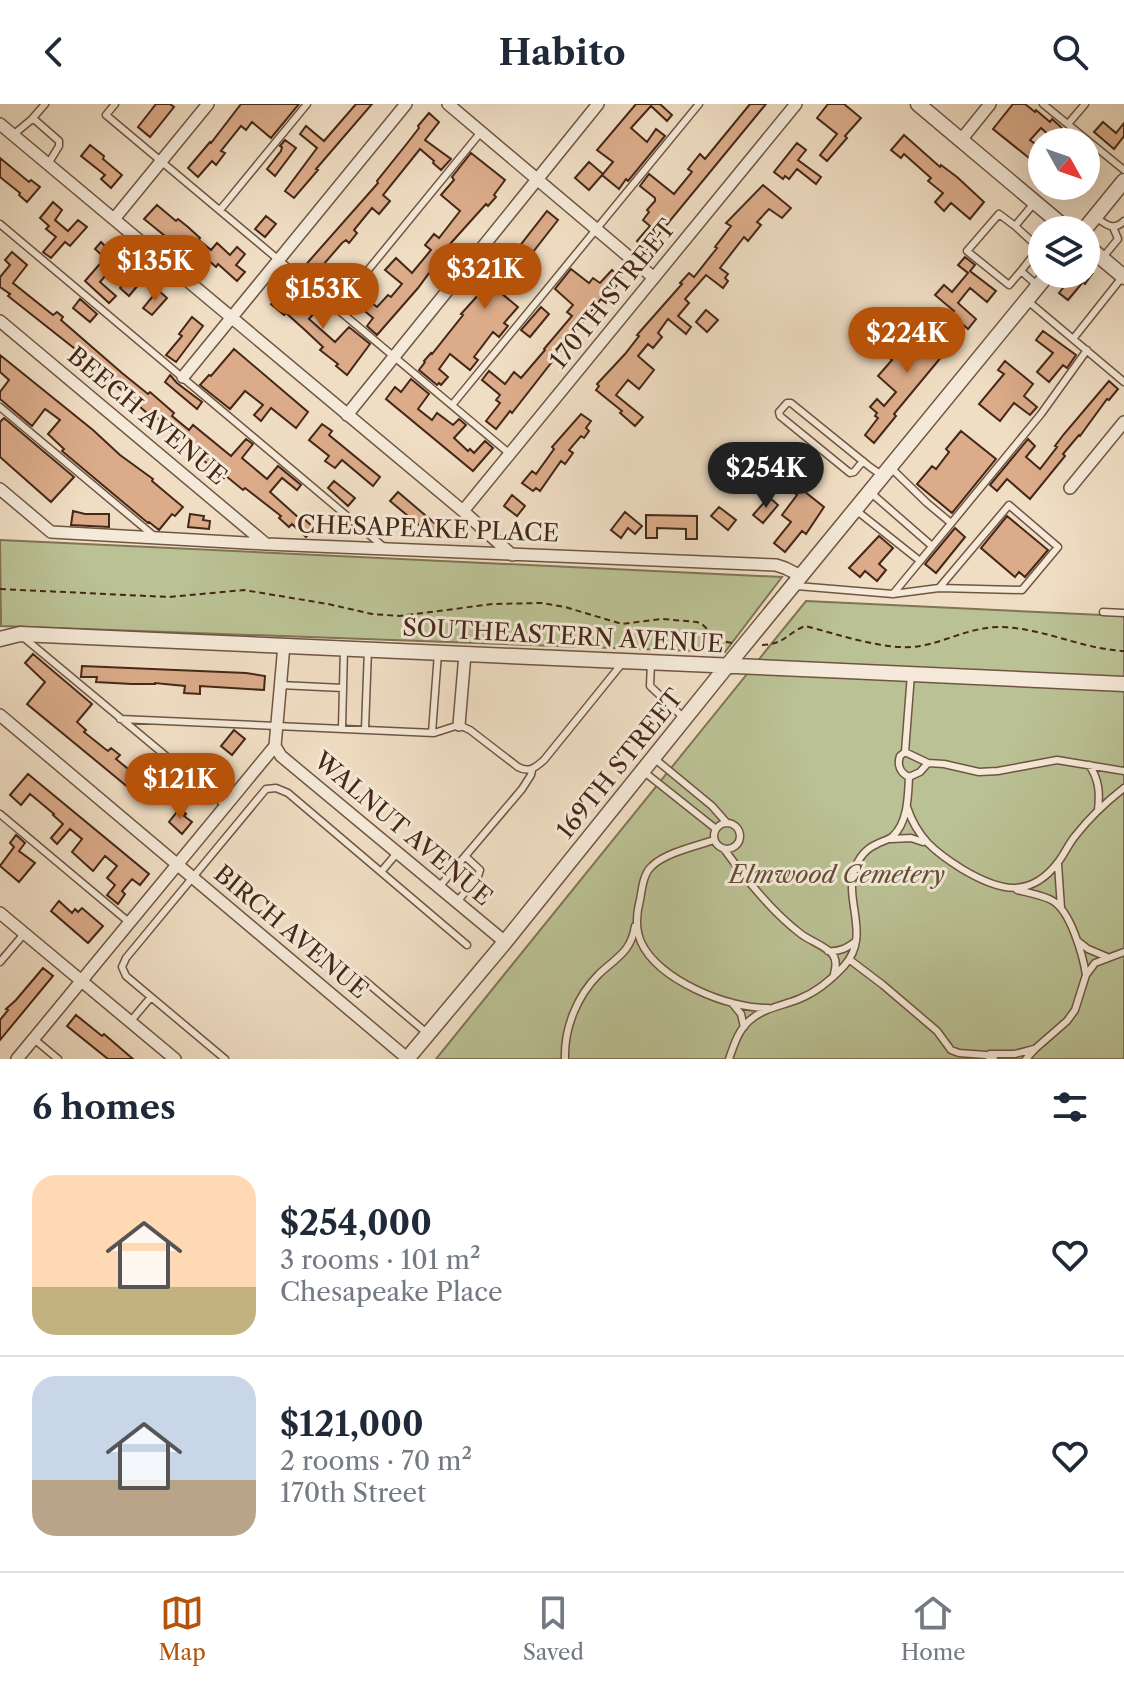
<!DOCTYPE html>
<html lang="en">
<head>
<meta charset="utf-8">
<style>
	:root { --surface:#fff; --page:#f2f2f3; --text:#1f2937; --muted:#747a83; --line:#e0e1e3; --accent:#b45309 }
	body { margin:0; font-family:"Libre Caslon Text",serif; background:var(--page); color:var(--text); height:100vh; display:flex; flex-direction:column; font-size:30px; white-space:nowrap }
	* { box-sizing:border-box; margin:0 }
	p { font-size:26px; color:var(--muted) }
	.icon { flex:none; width:44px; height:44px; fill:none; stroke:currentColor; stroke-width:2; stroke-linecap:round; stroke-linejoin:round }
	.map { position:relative; height:955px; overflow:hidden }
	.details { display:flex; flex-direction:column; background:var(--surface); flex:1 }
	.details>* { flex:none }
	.needle { width:52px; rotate:130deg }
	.controls { position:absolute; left:1028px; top:24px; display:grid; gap:16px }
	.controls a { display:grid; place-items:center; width:72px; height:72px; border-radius:50%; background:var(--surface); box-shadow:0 8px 32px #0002; font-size:40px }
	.price { position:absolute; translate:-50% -68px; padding:0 18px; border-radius:28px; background:var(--accent); color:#fff; font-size:26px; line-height:52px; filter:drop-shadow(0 2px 4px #0008) }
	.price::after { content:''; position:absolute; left:50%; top:48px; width:24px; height:18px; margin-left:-12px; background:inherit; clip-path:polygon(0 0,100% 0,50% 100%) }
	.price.active { background:#222; color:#fff }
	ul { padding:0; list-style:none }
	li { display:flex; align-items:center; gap:24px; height:200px; padding:0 32px }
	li+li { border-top:2px solid var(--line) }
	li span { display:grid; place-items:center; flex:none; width:224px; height:160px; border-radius:24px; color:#555 }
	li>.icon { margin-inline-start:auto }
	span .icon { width:96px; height:96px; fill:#fffc; stroke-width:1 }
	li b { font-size:34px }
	h2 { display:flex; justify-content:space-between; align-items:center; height:96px; padding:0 32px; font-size:34px }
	header { display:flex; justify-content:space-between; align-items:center; height:104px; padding:0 32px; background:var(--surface); font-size:36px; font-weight:700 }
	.dock { display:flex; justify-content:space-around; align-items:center; height:112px; border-top:2px solid var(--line); background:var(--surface); font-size:22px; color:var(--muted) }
	.dock a { display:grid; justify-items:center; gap:4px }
	.dock .active { color:var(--accent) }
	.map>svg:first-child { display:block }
	.green { fill:#bac194; stroke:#807456; stroke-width:2 }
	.building { fill:#dcac8a; stroke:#452717; stroke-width:2 }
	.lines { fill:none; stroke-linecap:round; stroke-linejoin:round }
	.service-casing { stroke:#705542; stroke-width:9 }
	.minor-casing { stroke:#705542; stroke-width:14 }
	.tertiary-casing { stroke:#705542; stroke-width:17 }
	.path { stroke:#452717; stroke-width:2; stroke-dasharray:6 4; stroke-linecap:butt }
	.service { stroke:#f5ead9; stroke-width:6 }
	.minor { stroke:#f5ead9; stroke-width:11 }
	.tertiary { stroke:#f5ead9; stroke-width:14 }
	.labels { text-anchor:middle; stroke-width:6; stroke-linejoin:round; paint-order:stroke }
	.street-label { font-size:24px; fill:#452717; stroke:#f5ead9 }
	.park-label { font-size:24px; font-style:italic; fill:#624e36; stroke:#f5ead9 }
</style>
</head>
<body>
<header><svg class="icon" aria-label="back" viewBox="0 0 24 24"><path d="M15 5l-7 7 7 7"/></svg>Habito<svg class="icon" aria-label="search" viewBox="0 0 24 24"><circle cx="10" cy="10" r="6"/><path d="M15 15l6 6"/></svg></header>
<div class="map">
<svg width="1124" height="955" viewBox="0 0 1124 955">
	<rect width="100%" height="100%" fill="#f0dec4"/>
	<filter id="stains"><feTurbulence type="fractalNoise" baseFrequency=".0025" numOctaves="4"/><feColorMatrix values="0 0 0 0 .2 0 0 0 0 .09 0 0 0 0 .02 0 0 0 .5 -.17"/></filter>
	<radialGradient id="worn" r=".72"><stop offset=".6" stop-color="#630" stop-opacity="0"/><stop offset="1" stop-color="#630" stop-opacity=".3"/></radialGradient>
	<!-- green -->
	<path class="green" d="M0 436 782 473 725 548 1 522Z
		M806 497 1124 512V955H436Z"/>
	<!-- building -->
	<path class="building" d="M156 0H170L174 3 150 33 138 23Z
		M241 0H299L271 34 252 18 246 26 241 22 221 47 225 49 216 61 212 57 198 73 188 64 210 38 211 39Z
		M356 0H372L316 65 318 66 294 94 285 87 317 44 300 30 306 22 324 37Z
		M636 0H660L672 11 667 17 651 2 631 24 647 38 656 25 665 32 628 77 626 75 619 85 602 71 613 58 597 46Z
		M750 0H766L646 146 637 137 650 122 643 116 649 108 647 106 655 97V94L640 82 649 70 674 90 692 68 688 65 700 50 705 55Z
		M828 0H844L861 14 845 32 847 34 827 57 820 51 837 30 817 14Z
		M1013 0H1025L1035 8 1036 6 1050 18 1052 15 1061 23 1062 25 1053 35 1041 24 1030 36 1042 45V50L1034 58 993 25Z
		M429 9 439 18 425 36 451 55 441 66 433 59 434 57 420 45 383 91 390 97 379 110 372 104 354 126 357 129 349 139 346 136 342 139 311 175 304 169 306 168 302 165 378 79 377 77 405 42 419 24 418 22Z
		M1103 18 1116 29 1124 19V32L1114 45 1094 28Z
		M904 31 940 63 941 61 957 73 984 98 970 115 951 99 944 107 935 98 943 89 928 77 931 74 904 50 901 54 891 46Z
		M285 36 296 44 275 72 267 65 281 47 282 43 280 42Z
		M797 39 806 46 798 56 821 73 816 80 797 65 789 75 785 72 783 75 774 68Z
		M90 41 104 52 103 55 122 71 111 84 101 75 105 71 81 52Z
		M471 49 505 76 494 91 496 93 488 102 486 100 451 139 418 184 377 231 367 222 373 214 361 204 368 196 377 203 388 191 391 193 402 180 385 166 396 154 412 169 431 146 425 141 434 130 439 134 460 107 441 91 454 76 452 73Z
		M0 54 29 78 31 76 40 83 27 98 19 91 20 89 0 73Z
		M589 58 603 70 589 86 575 74Z
		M763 81 791 104 782 114 769 105 757 118 761 121 748 137 744 133 720 164 728 170 725 174 728 177 723 184 706 171 685 195 689 199 678 212 691 223 686 230 668 215 658 229 662 233 653 244 648 240 638 252 654 266 639 285 628 276 616 291 643 313 635 322 620 309 622 307 596 286 599 282 597 280 625 250 639 232 637 231 682 180 680 179 689 169 694 173 717 144 715 143 731 122 726 119Z
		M53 98 62 106 55 116 68 127 78 116 87 123 70 142 65 138 51 154 43 148 56 133 46 125 49 122 40 114Z
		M157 101 176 117 178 115 188 123 200 134 199 136 211 146 217 139 230 151 237 143 245 150 236 161 245 168 237 177 218 160 216 163 199 148 197 150 179 135 175 140 144 115Z
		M547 107 558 116 501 189 518 203 504 219 508 222 499 233 493 228 474 253 478 256 470 266 450 250 439 265 448 273 441 281 439 279 437 281 419 266 425 258 424 257 431 249 432 250 463 211 461 210 489 179 490 180Z
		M266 112 276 120 265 133 255 125Z
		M101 138 110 147 112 145 118 150 114 156 117 158 100 178 116 192 109 199 85 177 105 154 95 145Z
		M12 148 27 161 13 179 53 211 57 208 63 213 61 216 122 269 148 290 150 288 174 309 172 312 189 326 193 321 231 352 246 335 253 340 242 354 267 375 278 362 301 381 297 386 282 374 270 388 299 414 301 412 314 424 306 433 292 420 289 423 279 414 281 412 245 384 243 386 226 372 224 374 214 365 198 352 200 350 150 308 148 310 84 252 8 192 10 190 0 183V173L10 161 5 156Z
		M965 153 975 161 970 167 996 187 987 198 970 184 958 199 976 215 968 225 951 210 954 207 935 191 944 181 952 188 968 169 958 161Z
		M571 165 589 179 593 174 600 179 612 166 622 175 611 188 614 190 606 199 601 195 512 309 510 307 496 325 486 317 500 299 496 296 500 291 482 276 489 267 505 280 514 268 521 274 545 246 544 245 572 212 567 208 573 201 555 185Z
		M135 166 144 174 129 192 120 184Z
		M1071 170H1092L1085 180 1083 178 1068 196 1059 189 1073 171Z
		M297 179 306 186 300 194 315 208 309 215 335 238 349 223 370 240 347 271 336 262 338 260 320 246 323 243 306 227 286 209 284 211 271 200 280 189 285 194Z
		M158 186 167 194 152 211 143 204Z
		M80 195 97 210 90 218 73 204Z
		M541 203 549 210 530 233 521 226Z
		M706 206 718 216 707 228 696 218Z
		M192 213 203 222 176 258 166 251 182 232 179 230Z
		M936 223 956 239 949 248 947 246 894 310 896 312 874 339 865 331 878 314 875 312 877 309 870 303 877 295 884 302 896 288 878 272 892 256 890 254 909 233 920 242Z
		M1043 227 1076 251 1067 264 1063 261 1049 278 1037 268 1053 249 1036 236Z
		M234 245 308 308 296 324 271 304 261 317 254 311 263 301 245 287 230 305 200 281 209 271 211 272Z
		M0 251 93 326 120 351 153 375 152 377 183 403 175 412 172 410 159 426 149 418 148 419 62 347 64 345 48 330 60 316 45 305 32 322 0 295V288L9 276 0 268Z
		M1005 257 1033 280 1024 292 1037 303 1030 311 1014 299 1000 317 979 300 1004 270 998 266Z
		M170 271 177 279 202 298 197 305 165 278Z
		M411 275 429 290 418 305 432 316 437 309 453 321 459 315 466 321 454 334 468 347 470 345 474 349 485 337 493 344 473 367 386 295 395 283 401 288Z
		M1109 277 1118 285 1109 296 1107 295 1080 332 1079 331 1063 350 1065 352 1030 395 1007 375 997 387 990 381 1028 335 1035 342 1026 353 1040 365 1057 343 1055 342 1064 330Z
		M581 310 591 317 586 324 589 327 584 334 581 332 569 346 573 349 565 360 561 357 540 387 536 384 533 387 522 379 532 367 536 370 554 345 552 343Z
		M4 314 74 373 51 398 0 353V318Z
		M322 320 332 327 329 331 380 373 373 382 342 356 335 364 325 357 329 352 309 336Z
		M961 327 996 355 952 409 917 380 932 362 936 365 949 348 946 345Z
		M783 366 797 377 795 380 824 403 806 430 802 427 785 448 774 439 791 418 782 411 797 391 776 375Z
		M334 377 355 394 348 402 328 384Z
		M398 388 439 423 432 432 390 397Z
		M512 391 525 402 517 412 504 402Z
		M769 393 778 401 763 419 753 411Z
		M719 403 736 416 728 426 711 412Z
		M73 407 85 410H109V423L71 421Z
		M625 408 642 422 635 430 628 424 621 434 611 426Z
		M190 410 204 412 203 416 210 417 209 425 188 423Z
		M646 411 697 412V435H686V425L657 424V434H646Z
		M1007 412 1048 446 1025 473 1019 468 1015 473 981 444Z
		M955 424 965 433 936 469 925 460Z
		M879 432 893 444 879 460 886 466 877 477 865 467 860 473 849 464Z
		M33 550 92 600 77 618 86 626 84 628 104 644 108 647 111 644 120 651 116 655 155 687 146 698 27 600 45 578 25 559Z
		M82 562 246 569 265 572 264 586 200 582V590L184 589 185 582 155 579V580H132L96 578 97 573H81Z
		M234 626 245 635 232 651 221 642Z
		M28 670 149 770 140 781 132 775 122 787 125 790 118 800 107 791 115 781 107 774 117 762 105 752 93 767 72 748 82 735 70 725 57 740 51 734 63 720 53 711 54 710 30 690 21 701 10 691Z
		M180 704 186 710 184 712 192 718 182 730 169 718Z
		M16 731 25 739 19 747 35 759 19 778 0 762 14 743 10 739Z
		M59 797 72 809 75 805 78 808 82 804 103 822 88 839 51 807Z
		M43 864 53 872 0 936V916L8 906 6 905 16 896Z
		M76 911 102 932 104 930 133 955H108L67 922Z"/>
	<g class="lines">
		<!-- service casing -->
		<g class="service-casing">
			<path id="service" d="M115 0 106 11 510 350
				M1043 0 1124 66
				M32 15 45 0
				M1068 20 1085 0
				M13 31 31 16H35L59 37V42L48 60
				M1035 98 1015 122 999 110 967 147 1009 181 1021 167 1038 182
				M220 106 307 0
				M1097 114C1106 121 1114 127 1124 117
				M0 120 385 444
				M1015 122 1039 144 1021 167
				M1104 152 1118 135 1113 123
				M1029 198 1124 278
				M337 204 481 28
				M1073 235 1123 172
				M452 301 699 0
				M0 303 154 432
				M863 357 854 368 850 369 780 312 779 308 787 299H791L870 363 883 372
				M890 363 927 399 951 419
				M870 388 932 442
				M857 407 920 457
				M797 482 893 490 939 484 1022 486 1058 443 1009 401 939 484
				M893 490 1041 310 1087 246
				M1103 508 1124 509
				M23 533 226 702
				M651 559 650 582 685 615
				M280 581 343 584
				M120 615 434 629 459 621 470 626 518 663C529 669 535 664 544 656L624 557
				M342 624 344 544
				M365 625 368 545
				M432 629 438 549
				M905 648 928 659 944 660 979 668 998 667 1057 656 1124 667
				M655 655 712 702 727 719
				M1089 661C1099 675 1100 689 1098 706
				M643 667 716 725
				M909 673 920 668 928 659
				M907 703C917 734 935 748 962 765 999 787 1030 796 1059 757 1065 749 1069 739 1076 731 1090 713 1106 698 1124 684
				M0 710 130 819
				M714 732a13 13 0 1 1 26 0a13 13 0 1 1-26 0Z
				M891 735 911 734 923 738
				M714 736C696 742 665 749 652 762 643 770 642 785 640 796 636 811 635 824 641 838 658 876 729 905 768 904
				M724 745C746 775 771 807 801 830 810 837 826 842 833 851 837 857 836 863 834 870
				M1058 760 1061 804
				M381 768 397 749
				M439 783 522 685 531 671 532 666
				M1017 786C1029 789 1043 791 1053 797 1071 808 1083 852 1086 871
				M457 798 478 772 480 766 465 752
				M1079 838 1088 845 1107 853
				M828 847C840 848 847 844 856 837
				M850 856 883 881 937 927 951 946 959 949 986 951 994 955
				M0 858 24 830
				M364 876 428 930
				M732 899 741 910 744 923
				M130 918 151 893
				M34 935 58 955
				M990 950H1015L1034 945
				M225 955 126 872 122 863 126 854 266 685 276 684 288 689 467 841
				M565 955C564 924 577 892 599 870 617 853 631 848 635 822
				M729 955C734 941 738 927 749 917 763 904 782 902 799 895 817 888 831 876 844 862 871 832 845 800 854 767 858 755 865 745 877 740 882 737 889 736 893 732 908 718 908 692 909 673 900 669 897 661 900 652L905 648 911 570
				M1026 955 1036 944 1067 917 1075 906 1086 871 1095 859 1124 848"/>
		</g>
		<!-- minor casing -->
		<g class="minor-casing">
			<path id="minor" d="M448 0 654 174
				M0 20 463 407 512 451
				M961 36 990 0
				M114 115 208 0
				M0 217 266 440
				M183 273 406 0
				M347 311 598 0
				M1070 384 1124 318
				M0 385 51 428 266 440 776 461 785 464 801 472
				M463 407 796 0
				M0 611 408 955
				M459 621 465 550
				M275 642 281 652 505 838
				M0 809 175 955
				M17 955 275 642 284 541"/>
		</g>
		<!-- tertiary casing -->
		<g class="tertiary-casing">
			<path id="tertiary" d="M918 0 1068 126
				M1084 126 1124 77
				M1086 141 1124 173
				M0 535 20 530C388 545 756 563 1124 580
				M407 955 505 838 727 562 1048 170"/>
		</g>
		<!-- path -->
		<path class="path" d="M0 485 169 493 244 486 328 500 372 510 399 512 493 500 542 499 565 503 622 520 662 515 697 518 703 521 718 536 732 539
			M762 541C785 540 786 530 805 522 838 530 888 548 920 542 949 537 972 522 1003 523 1045 525 1083 545 1124 547"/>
		<!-- service -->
		<use href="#service" class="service"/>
		<!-- minor -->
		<use href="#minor" class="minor"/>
		<!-- tertiary -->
		<use href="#tertiary" class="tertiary"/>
	</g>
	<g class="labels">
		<!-- street labels -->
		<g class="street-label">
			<text transform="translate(613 190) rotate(-51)" y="8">170TH STREET</text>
			<text transform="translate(147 312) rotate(40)" y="8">BEECH AVENUE</text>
			<text transform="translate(428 425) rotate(2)" y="8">CHESAPEAKE PLACE</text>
			<text transform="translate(563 532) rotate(3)" y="8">SOUTHEASTERN AVENUE</text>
			<text transform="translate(620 660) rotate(-51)" y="8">169TH STREET</text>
			<text transform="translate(403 725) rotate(40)" y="8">WALNUT AVENUE</text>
			<text transform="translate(291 828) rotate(40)" y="8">BIRCH AVENUE</text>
		</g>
		<!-- park labels -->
		<g class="park-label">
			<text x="837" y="779">Elmwood Cemetery</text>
		</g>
	</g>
	<rect width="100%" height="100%" filter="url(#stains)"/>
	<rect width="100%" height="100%" fill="url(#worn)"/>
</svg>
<div class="controls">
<a><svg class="needle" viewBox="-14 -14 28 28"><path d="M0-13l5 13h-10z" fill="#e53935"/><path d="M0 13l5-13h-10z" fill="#747a83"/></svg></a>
<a><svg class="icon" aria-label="layers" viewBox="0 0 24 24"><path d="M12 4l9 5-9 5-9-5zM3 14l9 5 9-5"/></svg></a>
</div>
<b class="price" style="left:155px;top:199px">$135K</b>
<b class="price" style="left:485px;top:207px">$321K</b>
<b class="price" style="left:323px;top:227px">$153K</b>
<b class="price" style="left:907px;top:271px">$224K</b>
<b class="price active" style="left:766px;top:406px">$254K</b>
<b class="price" style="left:180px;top:717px">$121K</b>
</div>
<section class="details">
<h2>6 homes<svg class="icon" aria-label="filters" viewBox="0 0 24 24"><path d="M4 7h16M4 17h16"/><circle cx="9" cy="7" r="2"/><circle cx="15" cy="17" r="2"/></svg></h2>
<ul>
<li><span style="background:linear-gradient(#ffd9b3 70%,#c2b280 0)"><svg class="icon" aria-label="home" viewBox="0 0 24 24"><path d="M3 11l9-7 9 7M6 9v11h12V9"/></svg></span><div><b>$254,000</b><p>3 rooms · 101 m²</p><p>Chesapeake Place</p></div><svg class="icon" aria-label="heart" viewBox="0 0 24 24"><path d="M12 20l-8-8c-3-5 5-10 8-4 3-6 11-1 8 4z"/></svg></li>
<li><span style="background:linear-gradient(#c9d6e8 65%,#b9a48a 0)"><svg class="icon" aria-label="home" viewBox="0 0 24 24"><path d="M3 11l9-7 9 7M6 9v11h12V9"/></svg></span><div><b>$121,000</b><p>2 rooms · 70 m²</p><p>170th Street</p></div><svg class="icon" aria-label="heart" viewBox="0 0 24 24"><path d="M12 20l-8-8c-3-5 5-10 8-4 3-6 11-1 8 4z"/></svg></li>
</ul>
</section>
<nav class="dock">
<a class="active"><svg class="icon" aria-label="map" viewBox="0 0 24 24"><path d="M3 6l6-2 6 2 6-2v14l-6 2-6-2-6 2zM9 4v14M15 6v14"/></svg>Map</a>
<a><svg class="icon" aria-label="saved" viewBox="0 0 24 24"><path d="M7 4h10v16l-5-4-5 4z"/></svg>Saved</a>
<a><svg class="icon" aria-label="home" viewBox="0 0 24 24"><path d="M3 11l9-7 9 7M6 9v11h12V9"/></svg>Home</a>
</nav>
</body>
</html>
